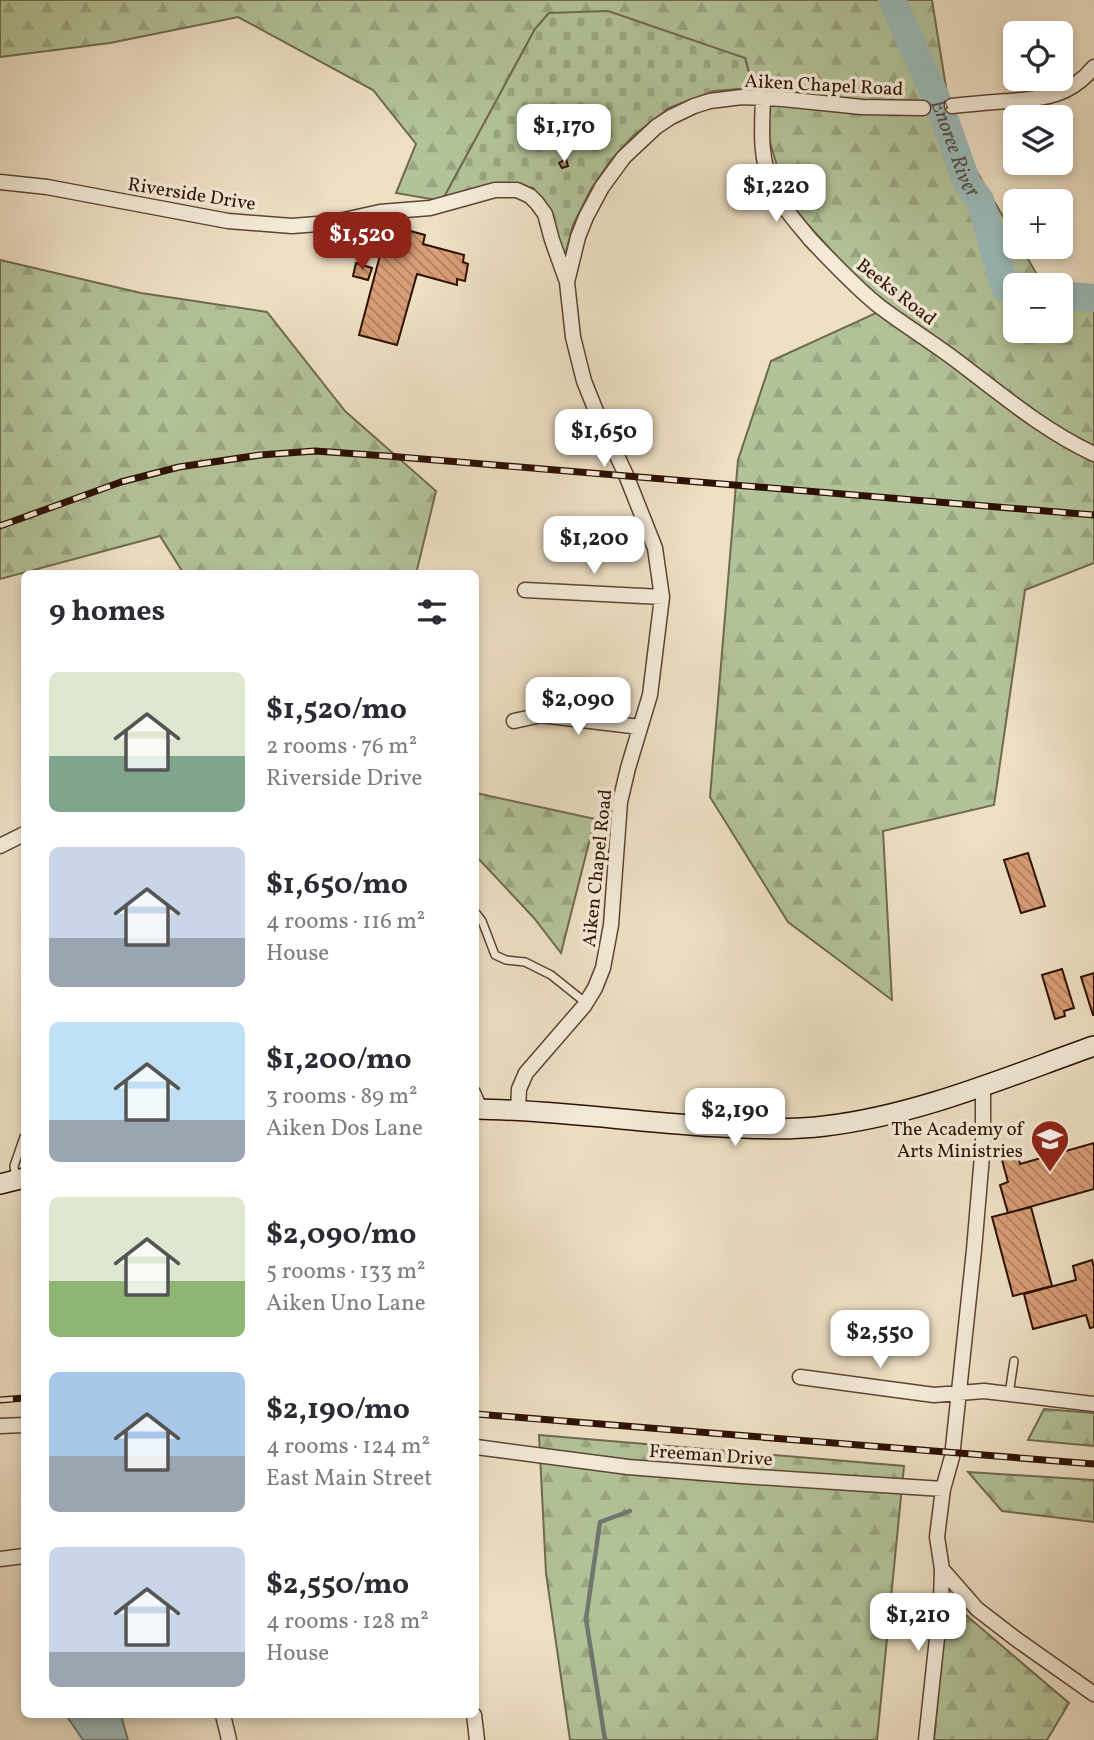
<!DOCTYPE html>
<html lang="en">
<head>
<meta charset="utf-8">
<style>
	:root { --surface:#fff; --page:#f2f2f3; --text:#2b2b33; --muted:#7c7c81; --accent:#8f2418 }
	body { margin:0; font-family:Vollkorn,serif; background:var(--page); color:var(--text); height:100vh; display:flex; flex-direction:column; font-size:26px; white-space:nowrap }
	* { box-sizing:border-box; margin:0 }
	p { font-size:23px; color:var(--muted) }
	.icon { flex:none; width:38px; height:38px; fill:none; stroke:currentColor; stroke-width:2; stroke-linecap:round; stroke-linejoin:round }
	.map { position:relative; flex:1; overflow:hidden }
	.details { position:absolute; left:21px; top:570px; width:458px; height:1148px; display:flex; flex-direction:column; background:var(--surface); border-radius:10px; box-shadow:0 4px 10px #0003 }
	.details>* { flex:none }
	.tools { position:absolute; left:1003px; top:21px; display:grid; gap:14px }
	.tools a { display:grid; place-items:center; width:70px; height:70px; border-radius:10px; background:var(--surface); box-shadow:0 4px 10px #0003; font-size:35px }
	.price { position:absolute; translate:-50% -60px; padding:0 16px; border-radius:14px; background:#fff; color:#222; font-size:23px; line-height:46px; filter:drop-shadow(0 2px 4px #0008) }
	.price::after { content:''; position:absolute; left:50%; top:42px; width:21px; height:16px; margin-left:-10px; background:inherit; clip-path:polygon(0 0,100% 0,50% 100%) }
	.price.current { background:var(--accent); color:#fff }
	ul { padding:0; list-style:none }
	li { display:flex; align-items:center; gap:21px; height:175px; padding:0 28px }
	li span { display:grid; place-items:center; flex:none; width:196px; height:140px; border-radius:10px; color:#555 }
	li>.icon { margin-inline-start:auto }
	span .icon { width:84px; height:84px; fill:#fffc; stroke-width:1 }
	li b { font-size:30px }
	h2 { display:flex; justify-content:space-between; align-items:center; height:84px; padding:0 28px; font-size:30px }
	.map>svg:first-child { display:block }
	.forest { fill:url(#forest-firs); stroke:#706a4e; stroke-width:2 }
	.cemetery { fill:url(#cemetery-stones); stroke:#706a4e; stroke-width:2 }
	.water { fill:#9bbbbb; stroke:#6f7771; stroke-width:2 }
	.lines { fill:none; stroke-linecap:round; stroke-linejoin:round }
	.stream { stroke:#6f7771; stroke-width:4.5 }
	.river { stroke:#9bbbbb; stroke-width:28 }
	.building { fill:url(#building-back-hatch); stroke:#2d1002; stroke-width:2 }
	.lane-casing { stroke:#5d4433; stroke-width:10 }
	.street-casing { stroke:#5d4433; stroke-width:17 }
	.secondary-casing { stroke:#2d1002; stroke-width:22 }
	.lane { stroke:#f4ebd9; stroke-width:7 }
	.street { stroke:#f4ebd9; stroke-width:14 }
	.secondary { stroke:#f4ebd9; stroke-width:19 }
	.rail-casing { stroke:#2d1002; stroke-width:7 }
	.rail { stroke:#f4ebd9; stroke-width:4.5; stroke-dasharray:13; stroke-linecap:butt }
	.labels { text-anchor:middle; stroke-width:7; stroke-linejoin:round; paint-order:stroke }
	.street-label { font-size:19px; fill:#2d1002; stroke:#f4ebd9 }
	.poi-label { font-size:19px; fill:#2d1002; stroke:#f4ebd9; text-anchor:end }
	.water-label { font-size:21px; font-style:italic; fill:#544c43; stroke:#f4ebd9 }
</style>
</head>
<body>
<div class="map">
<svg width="1094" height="1740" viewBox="0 0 1094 1740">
	<defs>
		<pattern id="forest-firs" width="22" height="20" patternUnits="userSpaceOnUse" patternTransform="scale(1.75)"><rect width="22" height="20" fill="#b3c399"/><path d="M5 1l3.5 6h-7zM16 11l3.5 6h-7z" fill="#9aa682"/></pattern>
		<pattern id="cemetery-stones" width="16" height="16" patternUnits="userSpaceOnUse" patternTransform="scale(1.75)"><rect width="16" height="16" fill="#b3c399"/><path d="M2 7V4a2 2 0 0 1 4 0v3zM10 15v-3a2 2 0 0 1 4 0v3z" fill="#9aa682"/></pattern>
		<pattern id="building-back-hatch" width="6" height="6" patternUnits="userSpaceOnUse" patternTransform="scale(1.75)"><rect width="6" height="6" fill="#d89e77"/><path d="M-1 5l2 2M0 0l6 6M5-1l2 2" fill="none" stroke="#b07f5f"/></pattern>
	</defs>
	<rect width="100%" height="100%" fill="#eee0c5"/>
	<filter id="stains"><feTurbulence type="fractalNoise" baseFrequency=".00286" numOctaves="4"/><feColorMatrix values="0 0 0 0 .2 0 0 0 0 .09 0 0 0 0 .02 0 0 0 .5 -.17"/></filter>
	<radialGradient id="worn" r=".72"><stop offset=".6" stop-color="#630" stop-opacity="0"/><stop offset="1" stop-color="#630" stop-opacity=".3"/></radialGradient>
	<!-- forest -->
	<path class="forest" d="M0 0H932L953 131 1015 237V247H1021L1043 285H1015V331H1060L1061 289 1094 288V563L1025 590 994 805 883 831 892 1000 788 922 710 797 738 460 771 361 885 309 788 203 745 58 549 13 535 29 442 201 396 193 416 144 373 90 238 17 110 43 0 57Z
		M0 260 141 293 267 312 345 411 436 491 416 574H184L160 536 0 579Z
		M476 793 595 819 561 953 534 918 476 856Z
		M1044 1409 1094 1413V1446L1028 1440Z
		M539 1435 904 1466 877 1740H570L546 1573Z
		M968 1472 1094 1480V1522L1002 1511Z
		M947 1599 1069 1703 1047 1740H934Z"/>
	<!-- cemetery -->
	<path class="cemetery" d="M608 11 745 58 753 88 714 91 669 108 633 136 611 160 591 189 573 225 565 256 543 202 533 188 505 183 442 201 535 29 549 13Z"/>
	<!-- water -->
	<path class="water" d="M66 1715H121L128 1740H83Z"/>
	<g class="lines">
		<!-- stream -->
		<path class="stream" d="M605 1740 586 1619 600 1522 630 1511"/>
		<!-- river -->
		<g class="river">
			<path id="s1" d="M892 0 941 109 967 183 980 200 1005 288 1015 290"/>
			<path d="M1060 295 1094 298"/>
		</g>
	</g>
	<!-- building -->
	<path class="building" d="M566 159 568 166 562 168 559 163Z
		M388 225 425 235 423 244 464 255 463 262 468 264 465 281 457 279V285L417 274 397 345 359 335Z
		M356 263 372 268 368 280 353 276Z
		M1028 853 1045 906 1021 913 1004 860Z
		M1062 969 1074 1008 1064 1011 1065 1016 1055 1019 1042 975Z
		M1094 973V1015H1093L1081 977Z
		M1094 1143V1189L1008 1213 1000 1185 1008 1182 1002 1160 1018 1156 1020 1164Z
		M1031 1207 1052 1286 1013 1296 992 1217Z
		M1092 1260 1094 1268V1327L1090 1328 1086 1315 1033 1329 1024 1294 1076 1280 1073 1266Z"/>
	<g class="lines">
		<!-- lane casing -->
		<g class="lane-casing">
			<path id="lane" d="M476 913 482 921 495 955 506 960 525 962 551 975 586 1003
				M476 1091 483 1107
				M16 1180 14 1166 24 1137
				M1009 1394 1014 1361"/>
		</g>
		<!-- street casing -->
		<g class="street-casing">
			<path id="street" d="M763 98C762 128 759 159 773 187 781 206 797 223 810 239 832 262 854 286 879 306 904 325 932 342 957 361 1002 395 1043 430 1094 454
				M952 106C971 104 990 102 1009 101 1045 98 1069 97 1094 67
				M0 182 47 187 228 221 292 226 330 223 380 212 430 208 495 190H517L530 196 537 203 545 214 552 240 567 282
				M525 590 662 597
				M514 721 541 715 640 727
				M0 846 24 834
				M518 1110 519 1089 526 1073 584 1006 595 988 603 968 611 925 620 802 628 768 650 695 662 597 655 548 626 475 596 411 584 381 573 337 567 282 578 237 586 217 602 187 624 157 656 127 671 117 694 106 710 101 742 97 783 99 862 107 923 108
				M800 1377 934 1395 984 1391 1094 1404
				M0 1426 24 1425
				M476 1447 628 1467 742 1476 943 1489
				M0 1559 24 1556
				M942 1569 977 1609 1016 1639 1094 1694
				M223 1715 229 1740
				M474 1715 477 1740
				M926 1740 941 1601 942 1569 937 1537 943 1489 952 1457 974 1250 983 1144V1086"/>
		</g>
		<!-- secondary casing -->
		<g class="secondary-casing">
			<path id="secondary" d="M476 1109C552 1110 628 1121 703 1126 744 1128 785 1131 825 1126 918 1115 1006 1077 1094 1046
				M0 1184 24 1178"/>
		</g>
		<!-- lane -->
		<use href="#lane" class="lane"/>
		<!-- street -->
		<use href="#street" class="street"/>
		<!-- secondary -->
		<use href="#secondary" class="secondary"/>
		<!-- rail casing -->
		<g class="rail-casing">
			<path id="rail" d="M0 526 121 482 179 467 260 455 315 451 387 456 1094 515
				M0 1400 24 1398
				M476 1414 1094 1464"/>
		</g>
		<!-- rail -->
		<use href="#rail" class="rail"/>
	</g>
	<!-- icons -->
	<defs>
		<g id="university-pin" transform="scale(2.0125)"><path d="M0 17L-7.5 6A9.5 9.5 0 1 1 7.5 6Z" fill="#8f2418" stroke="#f4ebd9"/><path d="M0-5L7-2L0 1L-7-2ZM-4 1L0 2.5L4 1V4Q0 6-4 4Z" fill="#fff"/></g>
	</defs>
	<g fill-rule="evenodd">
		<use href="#university-pin" x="1050" y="1139"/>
	</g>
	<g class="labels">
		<!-- street labels -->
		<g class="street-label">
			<text transform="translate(824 84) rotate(3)" y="7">Aiken Chapel Road</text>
			<text transform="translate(192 193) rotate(9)" y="7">Riverside Drive</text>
			<text transform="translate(897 291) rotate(38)" y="7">Beeks Road</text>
			<text transform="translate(596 868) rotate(-84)" y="7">Aiken Chapel Road</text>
			<text transform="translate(711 1454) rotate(4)" y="7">Freeman Drive</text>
		</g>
		<!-- poi labels -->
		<g class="poi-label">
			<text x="1023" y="1135">The Academy of<tspan x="1023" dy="22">Arts Ministries</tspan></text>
		</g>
		<!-- water labels -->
		<g class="water-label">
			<text dy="7" stroke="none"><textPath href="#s1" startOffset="161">Enoree River</textPath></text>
		</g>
	</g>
	<rect width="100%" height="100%" filter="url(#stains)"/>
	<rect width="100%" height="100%" fill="url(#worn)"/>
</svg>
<div class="tools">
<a><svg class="icon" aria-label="locate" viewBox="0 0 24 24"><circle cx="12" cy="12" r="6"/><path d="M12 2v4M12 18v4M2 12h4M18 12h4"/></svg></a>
<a><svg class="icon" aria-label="layers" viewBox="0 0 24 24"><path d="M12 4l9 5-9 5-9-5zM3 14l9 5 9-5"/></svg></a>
<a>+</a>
<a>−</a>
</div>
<b class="price" style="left:564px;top:164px">$1,170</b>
<b class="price" style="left:776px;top:224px">$1,220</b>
<b class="price current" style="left:362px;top:272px">$1,520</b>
<b class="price" style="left:604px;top:469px">$1,650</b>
<b class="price" style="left:594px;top:576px">$1,200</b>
<b class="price" style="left:578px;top:737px">$2,090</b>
<b class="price" style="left:735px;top:1148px">$2,190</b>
<b class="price" style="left:880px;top:1370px">$2,550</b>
<b class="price" style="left:918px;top:1653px">$1,210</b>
<section class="details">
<h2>9 homes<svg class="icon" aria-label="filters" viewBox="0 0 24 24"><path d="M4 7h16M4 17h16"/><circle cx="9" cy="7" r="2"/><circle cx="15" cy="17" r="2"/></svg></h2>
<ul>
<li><span style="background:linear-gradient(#dfe7d0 60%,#7fa58c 0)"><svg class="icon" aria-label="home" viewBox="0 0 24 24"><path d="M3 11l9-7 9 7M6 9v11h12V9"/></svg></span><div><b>$1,520/mo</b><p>2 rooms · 76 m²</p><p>Riverside Drive</p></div></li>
<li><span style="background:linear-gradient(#c9d6e8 65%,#9aa5b1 0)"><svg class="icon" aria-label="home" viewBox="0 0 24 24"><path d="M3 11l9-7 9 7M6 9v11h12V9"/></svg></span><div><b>$1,650/mo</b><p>4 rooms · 116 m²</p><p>House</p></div></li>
<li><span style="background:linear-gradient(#bfe0f5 70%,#9aa5b1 0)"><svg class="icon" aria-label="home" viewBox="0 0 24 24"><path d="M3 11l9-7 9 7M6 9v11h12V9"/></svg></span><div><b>$1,200/mo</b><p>3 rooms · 89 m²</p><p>Aiken Dos Lane</p></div></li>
<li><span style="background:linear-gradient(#dfe7d0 60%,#8fb573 0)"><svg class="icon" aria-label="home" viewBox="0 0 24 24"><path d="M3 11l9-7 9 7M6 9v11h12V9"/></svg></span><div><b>$2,090/mo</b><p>5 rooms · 133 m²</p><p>Aiken Uno Lane</p></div></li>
<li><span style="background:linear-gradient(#a9c7e8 60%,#9aa5b1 0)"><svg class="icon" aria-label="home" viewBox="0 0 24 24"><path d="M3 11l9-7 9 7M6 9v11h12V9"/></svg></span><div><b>$2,190/mo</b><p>4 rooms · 124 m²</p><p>East Main Street</p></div></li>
<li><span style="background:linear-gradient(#c9d6e8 75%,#9aa5b1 0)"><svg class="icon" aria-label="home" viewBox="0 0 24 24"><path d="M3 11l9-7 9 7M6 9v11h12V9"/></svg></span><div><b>$2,550/mo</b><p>4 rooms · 128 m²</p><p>House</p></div></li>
</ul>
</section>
</div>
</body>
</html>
